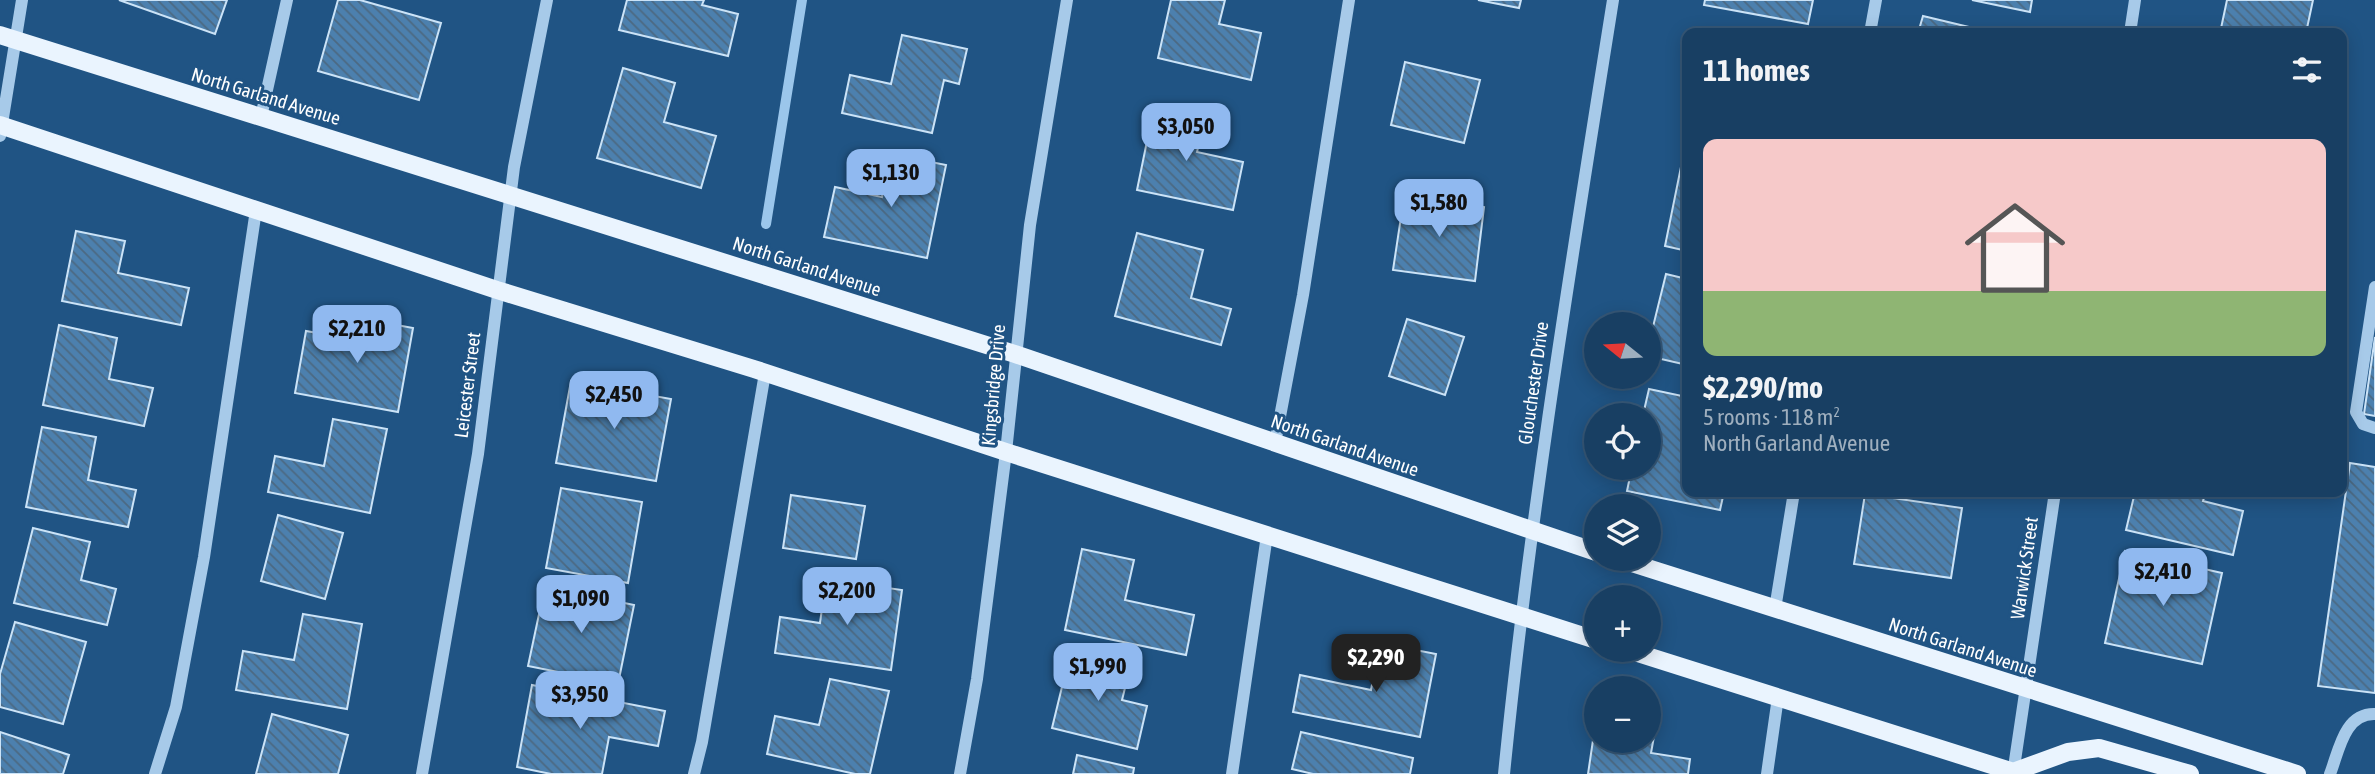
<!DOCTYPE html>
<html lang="en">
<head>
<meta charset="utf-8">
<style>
	:root { --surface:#183f63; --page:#214669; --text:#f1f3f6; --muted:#9fafbe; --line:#365878; --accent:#90b9f0 }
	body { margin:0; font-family:"Asap Condensed",sans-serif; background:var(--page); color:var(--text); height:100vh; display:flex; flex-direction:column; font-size:26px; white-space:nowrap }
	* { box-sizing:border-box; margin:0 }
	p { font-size:23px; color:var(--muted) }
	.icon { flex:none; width:38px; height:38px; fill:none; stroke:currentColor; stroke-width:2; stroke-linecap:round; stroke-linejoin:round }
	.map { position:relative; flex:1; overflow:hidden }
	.sheet { position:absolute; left:1682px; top:28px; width:665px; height:469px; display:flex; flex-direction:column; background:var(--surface); border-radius:14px; box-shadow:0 4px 18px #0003,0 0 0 2px var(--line) }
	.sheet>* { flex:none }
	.needle { width:46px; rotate:288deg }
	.buttons { position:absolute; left:1584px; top:312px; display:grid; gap:14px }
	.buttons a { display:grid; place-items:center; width:77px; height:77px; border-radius:50%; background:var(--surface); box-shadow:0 4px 18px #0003,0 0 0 2px var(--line); font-size:35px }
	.price { position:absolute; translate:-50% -60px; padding:0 16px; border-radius:14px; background:var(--accent); color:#111; font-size:23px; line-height:46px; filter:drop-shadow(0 2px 4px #0008) }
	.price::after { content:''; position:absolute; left:50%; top:42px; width:21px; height:16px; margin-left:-10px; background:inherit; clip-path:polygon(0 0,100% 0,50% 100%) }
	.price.on { background:#222; color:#fff }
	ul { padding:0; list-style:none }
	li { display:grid; align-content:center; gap:14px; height:371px; padding:0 21px }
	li+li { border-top:2px solid var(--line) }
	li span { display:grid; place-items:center; height:217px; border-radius:14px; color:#555 }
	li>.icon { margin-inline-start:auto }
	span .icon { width:126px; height:126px; fill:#fffc; stroke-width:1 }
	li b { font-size:30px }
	h2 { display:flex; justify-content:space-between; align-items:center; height:84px; padding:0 21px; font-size:30px }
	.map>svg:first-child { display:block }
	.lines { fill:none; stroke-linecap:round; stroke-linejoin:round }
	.stream { stroke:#9bc6eb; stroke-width:10 }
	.building { fill:url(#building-back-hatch); stroke:#cbe3f7; stroke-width:2 }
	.minor { stroke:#a7cae9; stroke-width:12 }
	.major { stroke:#eaf4fe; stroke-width:18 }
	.labels { text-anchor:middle; stroke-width:6; stroke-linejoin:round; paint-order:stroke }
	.street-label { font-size:19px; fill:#fff; stroke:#205484 }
</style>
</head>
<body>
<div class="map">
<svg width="2375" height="774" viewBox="0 0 2375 774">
	<defs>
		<pattern id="building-back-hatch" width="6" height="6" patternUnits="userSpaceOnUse" patternTransform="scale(1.75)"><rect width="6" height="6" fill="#4c80ae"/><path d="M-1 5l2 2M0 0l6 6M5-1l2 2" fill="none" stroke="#4c6982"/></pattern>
	</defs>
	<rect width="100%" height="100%" fill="#205484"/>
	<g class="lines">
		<!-- stream -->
		<path class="stream" d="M766 224 802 0"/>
	</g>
	<!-- building -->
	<path class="building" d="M119 0H227L215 34Z
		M338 0H360L441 23 419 100 318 71Z
		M627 0H704L702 5 738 14 728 56 619 30Z
		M1171 0H1225L1219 24 1261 33 1251 80 1158 58Z
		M1478 0H1521L1519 8Z
		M1705 0H1813L1808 24 1704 5Z
		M1972 0H2032L2030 12Z
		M2227 0H2313L2306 33H2220Z
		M1923 16 1994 33H1918Z
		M902 35 967 49 959 84 944 80 932 133 842 113 850 75 891 84Z
		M1405 62 1480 80 1464 143 1391 125Z
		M623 68 675 83 664 122 716 136 701 188 597 158Z
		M1154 107 1205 118 1197 152 1243 162 1233 210 1137 190Z
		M1684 152 1687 153V251L1665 246Z
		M891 154 946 165 927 258 824 237 835 187 882 197Z
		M1404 197 1484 207 1475 281 1393 270Z
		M76 231 125 241 118 273 189 288 181 325 62 301Z
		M1137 233 1203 250 1191 298 1231 309 1221 345 1115 316Z
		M1666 274 1687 279V365L1648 356V347Z
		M349 316 413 328 398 412 295 393 306 331 345 338Z
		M1407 319 1464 337 1445 395 1389 376Z
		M59 325 117 338 109 379 153 388 144 426 43 405Z
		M2375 337V416L2364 414Z
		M571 381 671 399 656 481 556 463Z
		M1649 389 1687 397V492H1724L1720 510 1627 491 1632 467H1648V415H1643Z
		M333 419 387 429 370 513 268 492 275 456 324 466Z
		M42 427 96 437 88 480 136 490 128 527 26 507Z
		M2350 463 2375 467V693L2318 686Z
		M561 488 642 502 628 583 546 568Z
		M2135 492H2206L2203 501 2243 511 2233 555 2126 530Z
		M1865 494 1962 508 1951 578 1854 564Z
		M791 495 865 506 856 559 783 548Z
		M278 515 343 533 325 599 261 581Z
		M33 528 90 542 81 580 116 589 107 625 14 603Z
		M1082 549 1134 560 1125 600 1194 615 1186 655 1065 630Z
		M2125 551 2222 573 2202 664 2105 643Z
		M826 579 902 590 891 670 775 653 780 617 820 623Z
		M545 586 634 605 618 684 528 666Z
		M303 614 362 624 347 709 236 690 243 651 294 660Z
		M15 622 86 642 63 724 0 707V674Z
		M1380 643 1436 654 1420 737 1293 712 1300 675 1371 690Z
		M1070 654 1130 668 1122 700 1147 706 1137 749 1052 728Z
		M830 679 889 691 870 774H855L767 754 775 716 819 725Z
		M532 685 665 711 658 746 609 737 602 774H551L517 767Z
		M272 714 348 735 338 774H256Z
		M1596 720V740H1648V724L1656 725 1651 753 1690 759 1688 774H1588Z
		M0 732 69 755 63 774H0Z
		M1301 732 1413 758 1410 774H1313L1292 769Z
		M1077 755 1134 768 1133 774H1073Z"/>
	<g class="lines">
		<!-- minor -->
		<path class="minor" d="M1870 33 1876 0
			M2130 33 2135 0
			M261 117 287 0
			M0 136 22 0
			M2375 287 2356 412 2363 424 2375 428
			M1275 443 1303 295 1349 0
			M1775 609 1794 492
			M155 774 176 707 204 557 256 210
			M422 774 478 454 514 167 547 0
			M694 774 702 742 765 373
			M960 774 977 679 1006 452 1030 225 1067 0
			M1232 774 1267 535
			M1504 774C1530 513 1572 258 1613 0
			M1767 774 1778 697
			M2013 774 2055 492
			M2330 774C2339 751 2344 713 2375 714"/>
		<!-- major -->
		<path class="major" d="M0 35 1015 354 1596 552
			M0 125 497 290 754 369 1006 452 1596 640
			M1616 558 2297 774
			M1625 649 2020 774
			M2013 772 2068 752 2099 748 2190 774"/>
	</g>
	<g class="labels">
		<!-- street labels -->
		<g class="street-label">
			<text transform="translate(266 96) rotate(17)" y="7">North Garland Avenue</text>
			<text transform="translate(807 266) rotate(18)" y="7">North Garland Avenue</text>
			<text transform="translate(1533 383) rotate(-82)" y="7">Glouchester Drive</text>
			<text transform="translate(467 385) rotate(-83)" y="7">Leicester Street</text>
			<text transform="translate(993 385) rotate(-85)" y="7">Kingsbridge Drive</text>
			<text transform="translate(1345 445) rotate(19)" y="7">North Garland Avenue</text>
			<text transform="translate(2024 568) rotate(-82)" y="7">Warwick Street</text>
			<text transform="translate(1963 647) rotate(18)" y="7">North Garland Avenue</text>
		</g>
	</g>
</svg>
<div class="buttons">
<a><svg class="needle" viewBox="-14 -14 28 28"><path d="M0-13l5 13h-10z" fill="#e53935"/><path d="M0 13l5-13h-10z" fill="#9fafbe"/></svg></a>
<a><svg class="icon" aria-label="locate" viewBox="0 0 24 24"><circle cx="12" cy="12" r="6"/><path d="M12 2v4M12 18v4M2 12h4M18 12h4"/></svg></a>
<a><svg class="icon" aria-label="layers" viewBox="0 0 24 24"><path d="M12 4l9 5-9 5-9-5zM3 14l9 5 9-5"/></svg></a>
<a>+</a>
<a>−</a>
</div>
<b class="price" style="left:1186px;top:163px">$3,050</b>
<b class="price" style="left:891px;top:209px">$1,130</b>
<b class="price" style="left:1439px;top:239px">$1,580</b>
<b class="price" style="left:357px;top:365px">$2,210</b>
<b class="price" style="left:614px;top:431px">$2,450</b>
<b class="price" style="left:2163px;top:608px">$2,410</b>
<b class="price" style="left:847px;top:627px">$2,200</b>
<b class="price" style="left:581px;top:635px">$1,090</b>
<b class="price on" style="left:1376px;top:694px">$2,290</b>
<b class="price" style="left:1098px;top:703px">$1,990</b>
<b class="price" style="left:580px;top:731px">$3,950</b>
<section class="sheet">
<h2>11 homes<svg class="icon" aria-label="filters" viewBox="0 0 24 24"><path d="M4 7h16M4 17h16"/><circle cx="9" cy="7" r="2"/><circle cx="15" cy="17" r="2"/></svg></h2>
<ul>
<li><span style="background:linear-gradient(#f6c9c9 70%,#8fb573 0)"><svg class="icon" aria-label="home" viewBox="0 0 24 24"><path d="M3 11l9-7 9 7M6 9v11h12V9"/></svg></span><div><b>$2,290/mo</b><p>5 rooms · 118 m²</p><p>North Garland Avenue</p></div></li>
</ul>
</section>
</div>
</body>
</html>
